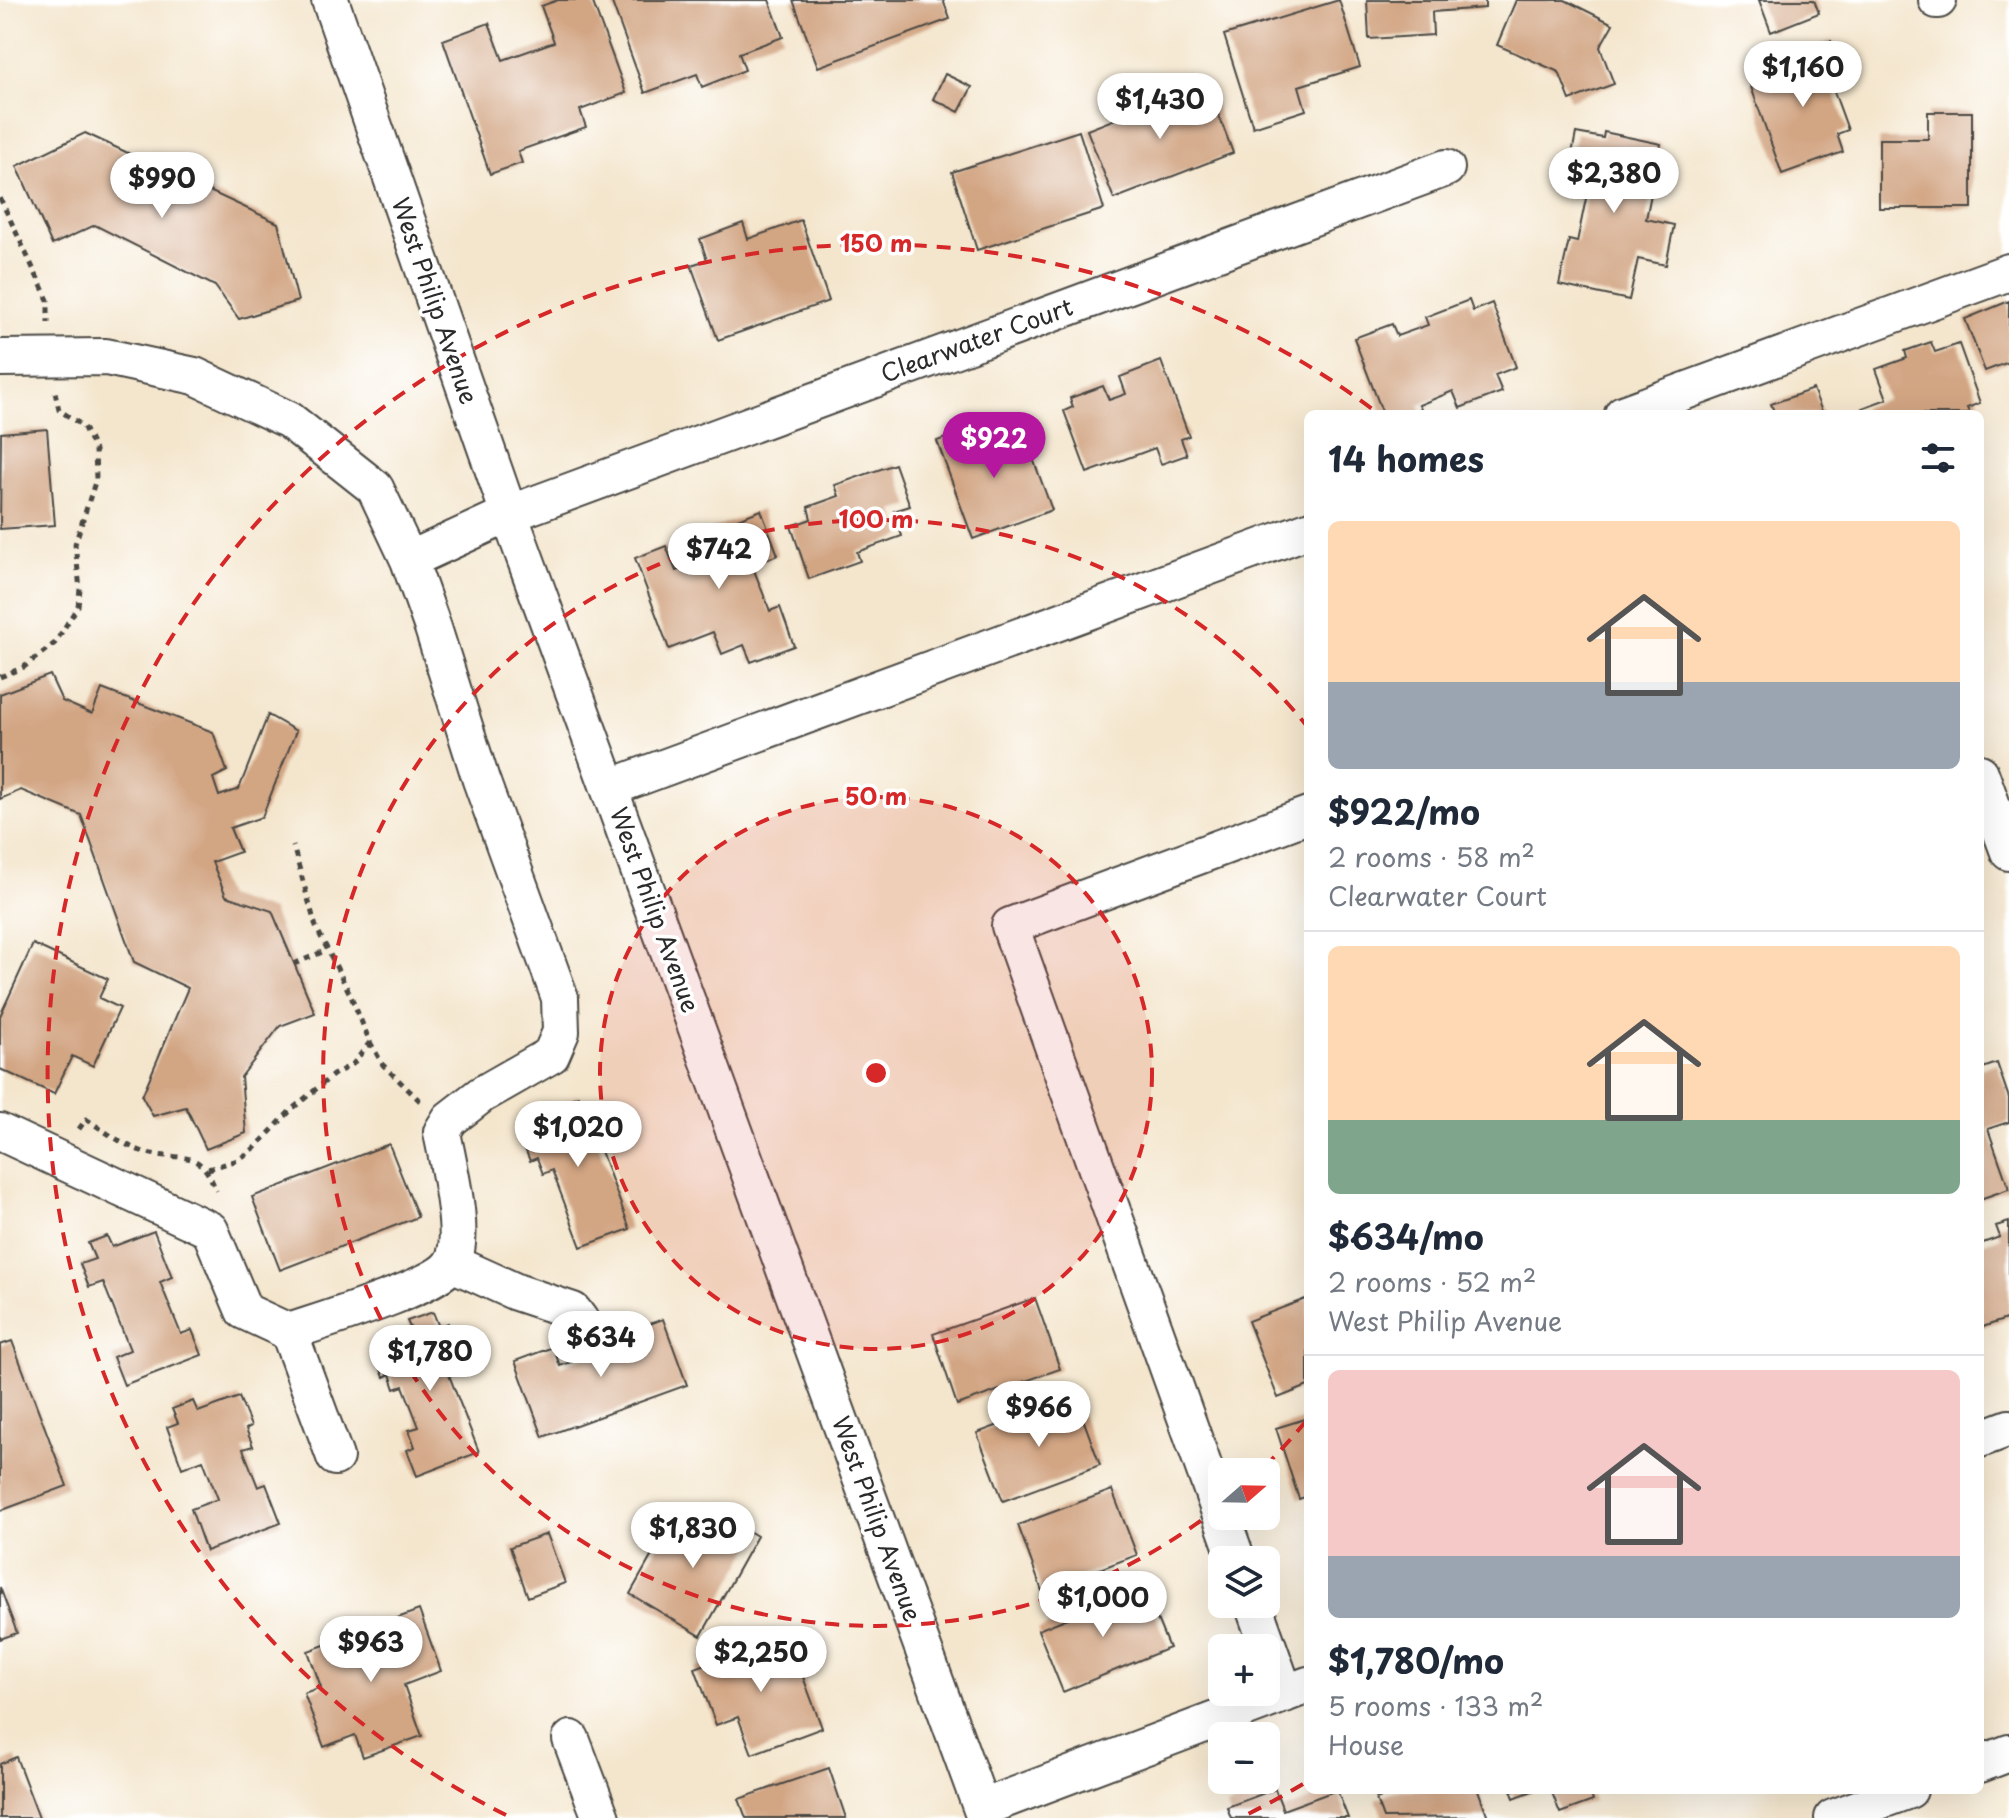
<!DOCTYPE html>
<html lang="en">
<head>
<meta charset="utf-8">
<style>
	:root { --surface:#fff; --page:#f6f6f7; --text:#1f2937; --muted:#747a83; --line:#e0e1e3; --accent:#b5179e }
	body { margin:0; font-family:"Playpen Sans",sans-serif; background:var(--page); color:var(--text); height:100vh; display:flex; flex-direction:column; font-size:30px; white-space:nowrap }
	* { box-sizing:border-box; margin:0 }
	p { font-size:26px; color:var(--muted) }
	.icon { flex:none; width:44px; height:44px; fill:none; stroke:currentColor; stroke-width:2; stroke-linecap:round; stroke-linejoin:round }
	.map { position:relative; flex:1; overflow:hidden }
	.details { position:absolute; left:1304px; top:410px; width:680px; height:1384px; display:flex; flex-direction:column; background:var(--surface); border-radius:12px; box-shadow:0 8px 32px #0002 }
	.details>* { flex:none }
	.needle { width:52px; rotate:70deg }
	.tools { position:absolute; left:1208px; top:1458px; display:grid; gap:16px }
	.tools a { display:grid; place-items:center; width:72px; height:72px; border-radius:12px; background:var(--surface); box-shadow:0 8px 32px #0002; font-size:40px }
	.price { position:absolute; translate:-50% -68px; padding:0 18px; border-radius:28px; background:#fff; color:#222; font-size:26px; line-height:52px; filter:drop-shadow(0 2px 4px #0008) }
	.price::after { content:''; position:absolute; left:50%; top:48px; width:24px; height:18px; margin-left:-12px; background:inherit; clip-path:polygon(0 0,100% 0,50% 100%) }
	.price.selected { background:var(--accent); color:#fff }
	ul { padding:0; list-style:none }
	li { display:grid; align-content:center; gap:16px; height:424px; padding:0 24px }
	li+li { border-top:2px solid var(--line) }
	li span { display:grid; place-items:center; height:248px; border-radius:12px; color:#555 }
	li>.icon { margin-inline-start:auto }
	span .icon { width:144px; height:144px; fill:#fffc; stroke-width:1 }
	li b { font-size:34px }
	h2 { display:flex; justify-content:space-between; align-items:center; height:96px; padding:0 24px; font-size:34px }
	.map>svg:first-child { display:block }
	.building { fill:#d2a583 }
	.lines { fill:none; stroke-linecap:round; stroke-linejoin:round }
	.minor-casing { stroke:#494743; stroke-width:40 }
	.path { stroke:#494743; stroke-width:5; stroke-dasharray:6 6; stroke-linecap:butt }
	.minor { stroke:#fff; stroke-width:36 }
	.ring { fill:none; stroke:#d62828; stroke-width:4; stroke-dasharray:14 10 }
	.labels { text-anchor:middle; stroke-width:7; stroke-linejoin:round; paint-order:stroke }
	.street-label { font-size:24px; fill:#2b2b2b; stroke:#fff }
	.centre { fill:#d62828; stroke:#fff; stroke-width:4 }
	.ring-label { font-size:24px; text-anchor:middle; font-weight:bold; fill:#d62828; stroke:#fff; stroke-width:7; stroke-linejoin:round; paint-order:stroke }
</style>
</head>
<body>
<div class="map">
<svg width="2009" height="1818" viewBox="0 0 2009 1818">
	<rect width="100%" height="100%" fill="#fff"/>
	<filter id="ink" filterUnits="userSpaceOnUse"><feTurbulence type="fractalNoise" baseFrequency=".0125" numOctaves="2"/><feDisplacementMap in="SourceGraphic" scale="16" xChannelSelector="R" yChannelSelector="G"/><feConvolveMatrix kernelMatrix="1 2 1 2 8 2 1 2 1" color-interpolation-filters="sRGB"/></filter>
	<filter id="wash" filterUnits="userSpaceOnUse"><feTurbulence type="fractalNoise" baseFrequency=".006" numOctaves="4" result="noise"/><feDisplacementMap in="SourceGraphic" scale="32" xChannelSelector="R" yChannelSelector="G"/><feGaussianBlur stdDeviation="1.8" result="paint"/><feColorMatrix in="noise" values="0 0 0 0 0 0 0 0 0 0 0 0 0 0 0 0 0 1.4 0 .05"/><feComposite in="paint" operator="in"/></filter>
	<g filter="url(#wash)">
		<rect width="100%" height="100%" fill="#f4e6cd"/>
		<g id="blocks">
			<!-- building -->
			<path class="building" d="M558 0H592L626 93 580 110 586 127 518 151 522 163 490 174 443 40 489 23 503 60 554 42 541 6Z
				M611 0H769L783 37 739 53 745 70 702 87 697 74 645 93Z
				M793 0H943L950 19 818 67Z
				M1339 0 1360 67 1299 86 1306 110 1253 127 1224 35Z
				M1367 0H1485V8L1432 12 1433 35 1369 39Z
				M1516 0H1565L1613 24 1600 47 1614 84 1570 100 1559 72 1497 45Z
				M1759 0H1814L1819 13 1771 32Z
				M1831 41 1845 81 1832 86 1848 130 1837 134 1843 152 1782 174 1750 84 1792 69 1788 57Z
				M945 74 972 87 959 112 933 99Z
				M1207 83 1233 153 1114 199 1087 130Z
				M1928 112H1972V208H1879V139H1928Z
				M1079 131 1104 209 977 250 952 172Z
				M1604 132 1661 144 1646 219 1674 225 1666 265 1638 259 1629 300 1559 285 1569 240 1577 242 1589 184 1567 180 1576 133 1603 138Z
				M85 133 278 223 298 301 239 319 215 286 95 225 52 245 17 166Z
				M801 220 829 301 718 340 691 265 707 260 700 239 743 223 748 239Z
				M1469 300 1473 311 1492 303 1516 367 1495 375 1502 392 1460 408 1453 391 1419 405 1423 414H1383L1354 338 1392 324 1397 336 1428 325 1425 317Z
				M2009 301V362L1985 371 1965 319Z
				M1931 342 1935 352 1959 344 1980 403 1967 408 1970 414H1864L1862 408 1887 399 1876 369 1907 358 1905 351Z
				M1161 361 1189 436 1181 439 1187 455 1161 464 1155 448 1087 473 1064 411 1073 407 1070 398 1103 386 1109 400 1126 394 1120 377Z
				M1813 389 1823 414H1775L1771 404Z
				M978 426 984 443 1022 429 1052 510 973 539 937 441Z
				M47 429 55 525 0 529 1 433Z
				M895 464 910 506 894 511 902 536 857 552 860 561 809 579 791 526 811 519 808 507 839 496 835 485Z
				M761 510 778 555 752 565 770 611 780 607 794 646 751 662 744 645 722 654 713 632 669 649 635 558 666 546 676 571 705 560 696 535Z
				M50 675 62 701 92 714 102 689 213 732 227 771 213 778 219 796 239 789 268 715 296 731 262 817 230 828 240 852 212 862 226 896 272 911 315 1013 280 1026 241 1077 246 1133 206 1149 186 1107 153 1116 142 1096 188 988 134 962 81 815 21 790 0 799V694Z
				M33 944 108 979 99 998 120 1008 93 1066 72 1056 54 1094 0 1069V1016Z
				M1997 1063 2009 1098V1122L1988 1129 2009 1189 1980 1199V1069Z
				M578 1096 582 1108 594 1103 607 1139 598 1143 630 1229 581 1247 552 1170 543 1174 537 1158 530 1161 518 1131 560 1115 557 1105Z
				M389 1144 418 1217 280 1270 252 1197Z
				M2009 1222V1318L1980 1328V1244L2000 1237 1996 1226Z
				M154 1231 172 1277 160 1282 181 1334 192 1330 202 1355 124 1385 113 1357 130 1350 103 1282 89 1287 80 1264 95 1259 88 1243 107 1236 112 1247Z
				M1035 1298 1060 1369 957 1405 933 1334Z
				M1308 1298V1386L1278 1398 1248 1321Z
				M433 1312 439 1327 448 1323 461 1357 449 1362 454 1373 449 1375 479 1452 417 1476 407 1450 415 1447 409 1430 419 1427 403 1386 395 1389 390 1374 384 1377 373 1349 413 1334 407 1321Z
				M663 1319 687 1385 543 1437 515 1361 553 1347 560 1366 631 1340 628 1332Z
				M12 1341 67 1486 0 1511V1345Z
				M239 1397 251 1426 246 1429 253 1446 243 1449 258 1487 266 1484 281 1523 206 1551 191 1509 218 1499 203 1460 182 1468 167 1427 178 1423 172 1409 193 1401 198 1412Z
				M1075 1397 1100 1465 1003 1501 977 1433Z
				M1308 1418V1496L1299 1499 1276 1428Z
				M1112 1490 1137 1555 1042 1591 1018 1525Z
				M677 1511 713 1531 722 1515 757 1536 701 1636 630 1594Z
				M547 1534 565 1583 528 1597 510 1547Z
				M0 1587 17 1633 0 1639Z
				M1144 1587 1169 1648 1063 1692 1038 1630Z
				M419 1610 441 1671 404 1685 422 1736 363 1757 355 1735 324 1747 304 1693 321 1687 308 1651Z
				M787 1634 822 1728 752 1754 738 1717 716 1725 695 1668Z
				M16 1757 39 1818H0V1764Z
				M829 1768 846 1818H746L739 1799Z
				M1275 1789 1283 1810 1337 1790 1348 1818H1231L1227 1807Z
				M1400 1790H1478L1488 1817 1383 1818 1376 1799Z
				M1511 1790H1535L1514 1798Z
				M1551 1790H1589L1593 1801 1560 1813Z"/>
		</g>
	</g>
	<g filter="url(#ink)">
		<use href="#blocks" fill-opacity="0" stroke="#494743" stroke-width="2"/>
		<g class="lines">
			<!-- minor casing -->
			<g class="minor-casing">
				<path id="minor" d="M330 0 509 514 985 1818
					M1937 0H1938
					M0 358 106 357 195 376 289 420 375 488 409 560 433 628 481 780 560 998 561 1032 551 1055 481 1095 450 1119 442 1132C447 1160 468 1240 451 1264 436 1287 321 1321 289 1332
					M1623 414 2009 272
					M409 560 509 514 1446 168
					M1980 773 2009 852
					M609 788 1308 530
					M0 1132 210 1230 244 1311 289 1332 335 1457
					M452 1263 516 1292 573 1311 588 1331
					M1980 1439 2009 1428
					M1237 1560 1010 926 1308 815
					M1253 1604 1285 1694
					M571 1739 601 1818
					M1980 1764 2009 1753
					M982 1808 1308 1685
					M1833 1818 1909 1790"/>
			</g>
			<!-- path -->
			<path class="path" d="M0 198 48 300V323
				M0 677 24 667 55 643 78 606 80 589 75 544 96 479 95 450 83 426 59 410 55 392
				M294 964 327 950
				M370 1042 383 1065 421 1102
				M79 1129 86 1119C103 1130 121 1144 141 1151 178 1164 199 1143 216 1191
				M208 1169 238 1160 256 1147 292 1109 333 1075 353 1064 370 1042 350 994 316 927 293 846"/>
			<!-- minor -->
			<use href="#minor" class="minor"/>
		</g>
	</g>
	<!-- distance rings -->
	<circle cx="876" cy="1073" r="276" fill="#d62828" fill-opacity=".12"/>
	<g class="ring">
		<circle cx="876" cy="1073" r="276"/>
		<path d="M1306 1421A553 553 0 0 1 1260 1471M1220 1506A553 553 0 1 1 1306 725"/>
		<path d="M1303 1784A829 829 0 0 1 1246 1815M506 1815A829 829 0 1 1 1375 411"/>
	</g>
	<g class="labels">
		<!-- street labels -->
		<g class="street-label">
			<text transform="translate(434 301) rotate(71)" y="8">West Philip Avenue</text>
			<text transform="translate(977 341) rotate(-20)" y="8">Clearwater Court</text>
			<text transform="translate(654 910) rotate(70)" y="8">West Philip Avenue</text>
			<text transform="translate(876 1519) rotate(70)" y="8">West Philip Avenue</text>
		</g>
	</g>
	<circle cx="876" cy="1073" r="12" class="centre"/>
	<g class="ring-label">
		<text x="876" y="252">150 m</text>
		<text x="876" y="528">100 m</text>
		<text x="876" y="805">50 m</text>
	</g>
</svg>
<div class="tools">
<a><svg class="needle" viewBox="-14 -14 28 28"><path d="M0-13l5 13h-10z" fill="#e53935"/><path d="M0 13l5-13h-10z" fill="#747a83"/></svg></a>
<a><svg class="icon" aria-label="layers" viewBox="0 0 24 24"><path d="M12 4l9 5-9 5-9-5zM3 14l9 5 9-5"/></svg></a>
<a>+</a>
<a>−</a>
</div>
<b class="price" style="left:1803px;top:109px">$1,160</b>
<b class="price" style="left:1160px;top:141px">$1,430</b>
<b class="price" style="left:1614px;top:215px">$2,380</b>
<b class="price" style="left:162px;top:220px">$990</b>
<b class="price selected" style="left:994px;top:480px">$922</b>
<b class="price" style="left:719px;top:591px">$742</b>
<b class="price" style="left:578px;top:1169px">$1,020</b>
<b class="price" style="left:601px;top:1379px">$634</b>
<b class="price" style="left:430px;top:1393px">$1,780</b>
<b class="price" style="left:1039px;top:1449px">$966</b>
<b class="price" style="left:693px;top:1570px">$1,830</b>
<b class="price" style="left:1103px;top:1639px">$1,000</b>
<b class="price" style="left:371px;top:1684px">$963</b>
<b class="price" style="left:761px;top:1694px">$2,250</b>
<section class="details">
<h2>14 homes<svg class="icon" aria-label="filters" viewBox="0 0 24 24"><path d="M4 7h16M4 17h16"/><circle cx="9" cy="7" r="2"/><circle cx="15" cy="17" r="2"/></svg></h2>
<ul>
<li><span style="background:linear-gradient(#ffd9b3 65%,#9aa5b1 0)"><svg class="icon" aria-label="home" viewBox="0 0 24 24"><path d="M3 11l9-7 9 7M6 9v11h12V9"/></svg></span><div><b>$922/mo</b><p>2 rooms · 58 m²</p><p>Clearwater Court</p></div></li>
<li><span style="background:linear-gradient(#ffd9b3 70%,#7fa58c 0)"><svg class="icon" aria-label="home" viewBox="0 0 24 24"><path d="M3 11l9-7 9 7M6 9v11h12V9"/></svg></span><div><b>$634/mo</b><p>2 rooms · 52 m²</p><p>West Philip Avenue</p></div></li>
<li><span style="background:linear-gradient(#f6c9c9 75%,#9aa5b1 0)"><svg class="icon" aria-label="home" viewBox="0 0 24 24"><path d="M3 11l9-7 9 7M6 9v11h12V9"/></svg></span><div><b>$1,780/mo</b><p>5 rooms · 133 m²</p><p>House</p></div></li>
</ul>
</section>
</div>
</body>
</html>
